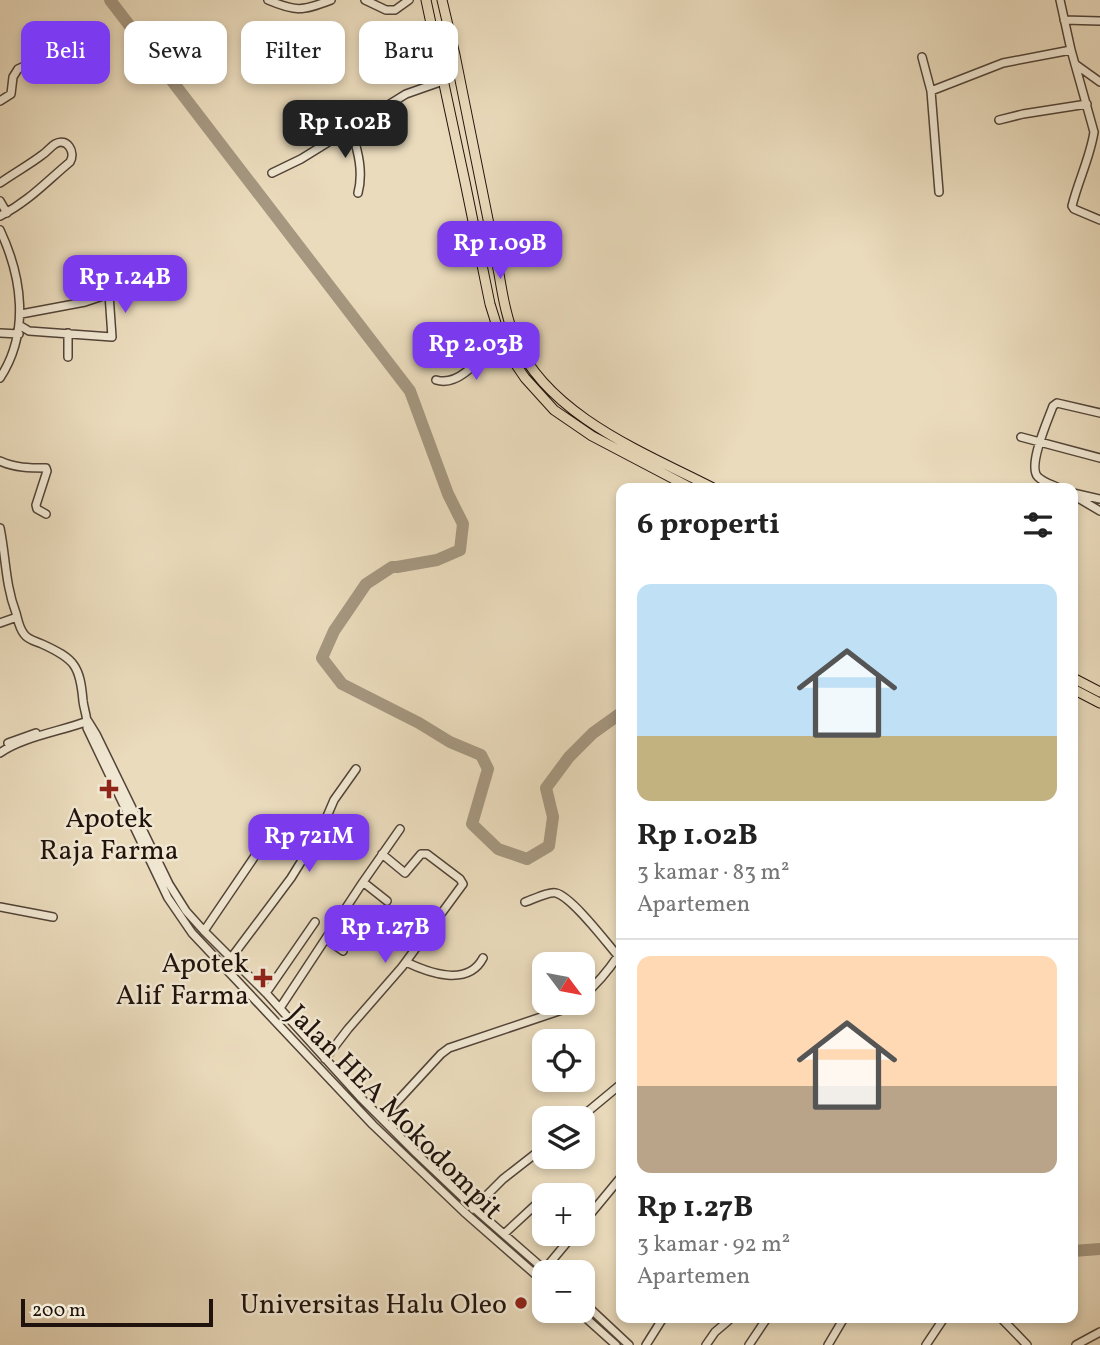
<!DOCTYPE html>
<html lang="id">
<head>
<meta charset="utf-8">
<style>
	:root { --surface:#fff; --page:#f6f6f6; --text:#222; --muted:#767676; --line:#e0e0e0; --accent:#7c3aed }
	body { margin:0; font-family:Vollkorn,serif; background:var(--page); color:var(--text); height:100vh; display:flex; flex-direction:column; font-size:26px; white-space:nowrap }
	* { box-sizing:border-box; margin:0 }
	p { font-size:23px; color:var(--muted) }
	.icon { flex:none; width:38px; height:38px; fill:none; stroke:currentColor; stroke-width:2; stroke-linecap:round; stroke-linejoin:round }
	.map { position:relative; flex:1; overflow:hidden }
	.sheet { position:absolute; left:616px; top:483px; width:462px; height:840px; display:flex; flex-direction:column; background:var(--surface); border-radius:14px; box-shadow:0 4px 10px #0003 }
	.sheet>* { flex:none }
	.top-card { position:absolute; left:21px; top:21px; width:490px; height:63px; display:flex; gap:14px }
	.needle { width:46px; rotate:122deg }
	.buttons { position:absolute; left:532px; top:952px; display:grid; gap:14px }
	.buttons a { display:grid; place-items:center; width:63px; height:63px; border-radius:14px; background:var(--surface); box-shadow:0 4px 10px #0003; font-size:35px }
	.scale { position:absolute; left:21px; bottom:18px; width:192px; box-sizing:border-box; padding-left:7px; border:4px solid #20120c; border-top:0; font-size:19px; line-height:24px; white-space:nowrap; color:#20120c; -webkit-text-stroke:5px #f1e8d3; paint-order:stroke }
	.price { position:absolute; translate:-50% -60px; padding:0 16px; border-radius:14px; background:var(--accent); color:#fff; font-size:23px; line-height:46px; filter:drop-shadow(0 2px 4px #0008) }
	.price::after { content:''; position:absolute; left:50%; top:42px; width:21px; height:16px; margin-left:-10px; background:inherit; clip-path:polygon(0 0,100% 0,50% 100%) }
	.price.active { background:#222; color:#fff }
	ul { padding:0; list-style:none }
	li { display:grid; align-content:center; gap:14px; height:371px; padding:0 21px }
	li+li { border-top:2px solid var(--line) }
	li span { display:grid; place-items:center; height:217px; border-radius:14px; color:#555 }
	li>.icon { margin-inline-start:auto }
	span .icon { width:126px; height:126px; fill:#fffc; stroke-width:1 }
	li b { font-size:30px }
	h2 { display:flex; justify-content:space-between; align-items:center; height:84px; padding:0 21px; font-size:30px }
	.pill { padding:0 24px; border-radius:14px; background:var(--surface); box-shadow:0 4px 10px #0003; font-size:24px; line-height:63px }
	.pill.active { background:var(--accent); color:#fff }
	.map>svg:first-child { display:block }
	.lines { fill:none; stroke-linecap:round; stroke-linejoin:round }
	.river { stroke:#a59780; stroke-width:12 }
	.minor-casing { stroke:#524438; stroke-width:10 }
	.major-casing { stroke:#20120c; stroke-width:11 }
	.minor { stroke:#f1e8d3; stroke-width:7 }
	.major { stroke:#eadbbc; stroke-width:9 }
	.poi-dot { fill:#8f2418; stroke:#f1e8d3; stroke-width:2.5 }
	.labels { text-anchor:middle; stroke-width:5; stroke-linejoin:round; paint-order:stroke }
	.poi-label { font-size:28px; fill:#20120c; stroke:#f1e8d3; text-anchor:end }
	.street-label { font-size:28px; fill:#20120c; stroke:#f1e8d3 }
</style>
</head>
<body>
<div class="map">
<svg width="1100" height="1345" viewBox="0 0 1100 1345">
	<rect width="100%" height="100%" fill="#eadbbc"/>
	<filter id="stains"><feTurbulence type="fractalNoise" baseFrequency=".00286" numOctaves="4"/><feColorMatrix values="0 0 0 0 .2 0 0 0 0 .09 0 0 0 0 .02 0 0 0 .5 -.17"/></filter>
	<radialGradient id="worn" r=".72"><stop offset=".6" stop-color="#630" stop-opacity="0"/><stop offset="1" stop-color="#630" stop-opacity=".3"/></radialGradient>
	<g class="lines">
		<!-- river -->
		<path class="river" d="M110 0 410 391 448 494 463 524 460 550 437 560 397 567H392L366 584 334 631 322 658 342 684 419 723 450 742 481 755 488 769 472 824 498 849 527 859 549 846 553 817 546 788 569 757 593 733 621 713
			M1073 1251 1100 1249"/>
		<!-- minor casing -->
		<g class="minor-casing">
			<path id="minor" d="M268 0C296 12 303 11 331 0
				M365 0 386 10H395L409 0
				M1060 0 1071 50 1094 132C1090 158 1078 181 1072 206L1074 209 1100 220
				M1064 20 1100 21
				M922 57 931 91
				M1075 64 1100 82
				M0 101 11 94 13 77 18 69 57 51
				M999 120 1023 114 1087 104
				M351 128C357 149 364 170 358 193
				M272 173 301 159 406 94 443 81
				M0 183C14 173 29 165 42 155 47 152 50 147 55 144 67 137 76 152 70 162 47 181 28 202 0 216
				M939 192 931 91 1003 63 1071 50
				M0 201 7 213
				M0 230C22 277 30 332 0 378
				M19 325 29 331 112 337 109 294 85 302 21 314
				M0 333 19 334
				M68 357V333
				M436 380C462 388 484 352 500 336
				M1021 437 1100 458
				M0 461C15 468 30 468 46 468L47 471 36 505 37 509 46 514
				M1059 488C1053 485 1043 482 1038 477 1027 466 1048 420 1053 406L1057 403 1100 413
				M1073 493 1100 499
				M1073 495 1100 511
				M0 528C6 557 5 584 16 613 18 620 19 628 24 634 28 640 35 641 42 644 75 659 80 666 83 701 84 710 88 718 87 728L168 898 192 933 373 1125 464 1212 544 1282
				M0 623 17 617
				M88 721 96 734 169 884 186 911 204 931 266 993 360 1097 416 1153 474 1208 547 1272
				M8 743 36 733
				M0 753C22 737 62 731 88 721
				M363 882 387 901
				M525 902C532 900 549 891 556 893 572 897 606 942 618 956 608 971 597 984 583 996
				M0 907 53 917
				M345 910 369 928
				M204 931 259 850
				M326 939 343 951
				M231 958 291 878 322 828 334 800 356 769
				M406 962C429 973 468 987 483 958
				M266 993 315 922
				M280 1008 363 882 400 829
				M325 1059 348 1029 402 967 463 884 460 879 427 854H421L405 873 382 854
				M382 1118 441 1054 449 1048 562 1010 575 1003
				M580 1118 621 1084
				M546 1195 553 1189
				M473 1209 503 1179 544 1147
				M583 1223 621 1177
				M504 1234 544 1197
				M544 1270 574 1234
				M583 1302 629 1345
				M578 1311 616 1345
				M1001 1318 1027 1345
				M646 1345 663 1318
				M706 1345 715 1332 728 1321
				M749 1345 767 1318
				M828 1345 844 1318
				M926 1345 944 1318
				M1076 1345 1100 1332"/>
		</g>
		<!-- major casing -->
		<g class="major-casing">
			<path id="major" d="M426 0 465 182 490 304 500 336 508 353 525 378 554 410 592 436 691 488
				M442 0 455 55 499 274C503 298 507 320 516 341 549 416 645 453 713 488
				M1073 678 1100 692
				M1073 689 1100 703"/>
		</g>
		<!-- minor -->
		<use href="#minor" class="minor"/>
		<!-- major -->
		<use href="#major" class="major"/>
	</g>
	<!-- markers -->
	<g class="poi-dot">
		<path d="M105.5 778.5h7v7h7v7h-7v7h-7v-7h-7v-7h7z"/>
		<path d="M259.5 967.5h7v7h7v7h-7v7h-7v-7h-7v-7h7z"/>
		<circle cx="521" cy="1303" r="7"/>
	</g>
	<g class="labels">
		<!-- poi labels -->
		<g class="poi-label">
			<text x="109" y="827" text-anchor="middle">Apotek<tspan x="109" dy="32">Raja Farma</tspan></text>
			<text x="249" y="972">Apotek<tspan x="249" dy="32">Alif Farma</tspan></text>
			<text x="507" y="1313">Universitas Halu Oleo</text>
		</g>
		<!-- street labels -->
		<g class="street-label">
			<text transform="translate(396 1111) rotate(45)" y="10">Jalan HEA Mokodompit</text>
		</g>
	</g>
	<rect width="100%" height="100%" filter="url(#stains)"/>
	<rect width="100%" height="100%" fill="url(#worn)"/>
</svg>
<div class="buttons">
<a><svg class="needle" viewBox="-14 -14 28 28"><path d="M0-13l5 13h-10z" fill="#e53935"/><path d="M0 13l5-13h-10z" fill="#767676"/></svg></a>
<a><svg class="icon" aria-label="locate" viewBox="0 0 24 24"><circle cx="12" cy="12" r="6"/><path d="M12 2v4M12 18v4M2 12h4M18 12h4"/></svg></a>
<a><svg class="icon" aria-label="layers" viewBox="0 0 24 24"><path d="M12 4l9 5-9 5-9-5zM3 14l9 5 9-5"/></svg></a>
<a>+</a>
<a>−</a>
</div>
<div class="scale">200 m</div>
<b class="price active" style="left:345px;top:160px">Rp 1.02B</b>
<b class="price" style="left:500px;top:281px">Rp 1.09B</b>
<b class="price" style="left:125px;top:315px">Rp 1.24B</b>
<b class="price" style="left:476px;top:382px">Rp 2.03B</b>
<b class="price" style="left:309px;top:874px">Rp 721M</b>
<b class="price" style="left:385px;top:965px">Rp 1.27B</b>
<div class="top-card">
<a class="pill active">Beli</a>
<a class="pill">Sewa</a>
<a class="pill">Filter</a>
<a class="pill">Baru</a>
</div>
<section class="sheet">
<h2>6 properti<svg class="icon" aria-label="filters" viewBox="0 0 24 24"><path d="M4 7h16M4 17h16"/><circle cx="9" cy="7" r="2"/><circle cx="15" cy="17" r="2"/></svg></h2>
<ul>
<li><span style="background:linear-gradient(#bfe0f5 70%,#c2b280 0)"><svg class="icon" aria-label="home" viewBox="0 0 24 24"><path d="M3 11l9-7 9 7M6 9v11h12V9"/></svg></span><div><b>Rp 1.02B</b><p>3 kamar · 83 m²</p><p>Apartemen</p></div></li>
<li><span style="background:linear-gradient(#ffd9b3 60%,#b9a48a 0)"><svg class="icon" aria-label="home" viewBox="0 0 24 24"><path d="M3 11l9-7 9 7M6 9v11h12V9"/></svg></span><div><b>Rp 1.27B</b><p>3 kamar · 92 m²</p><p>Apartemen</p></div></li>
</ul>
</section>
</div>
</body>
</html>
